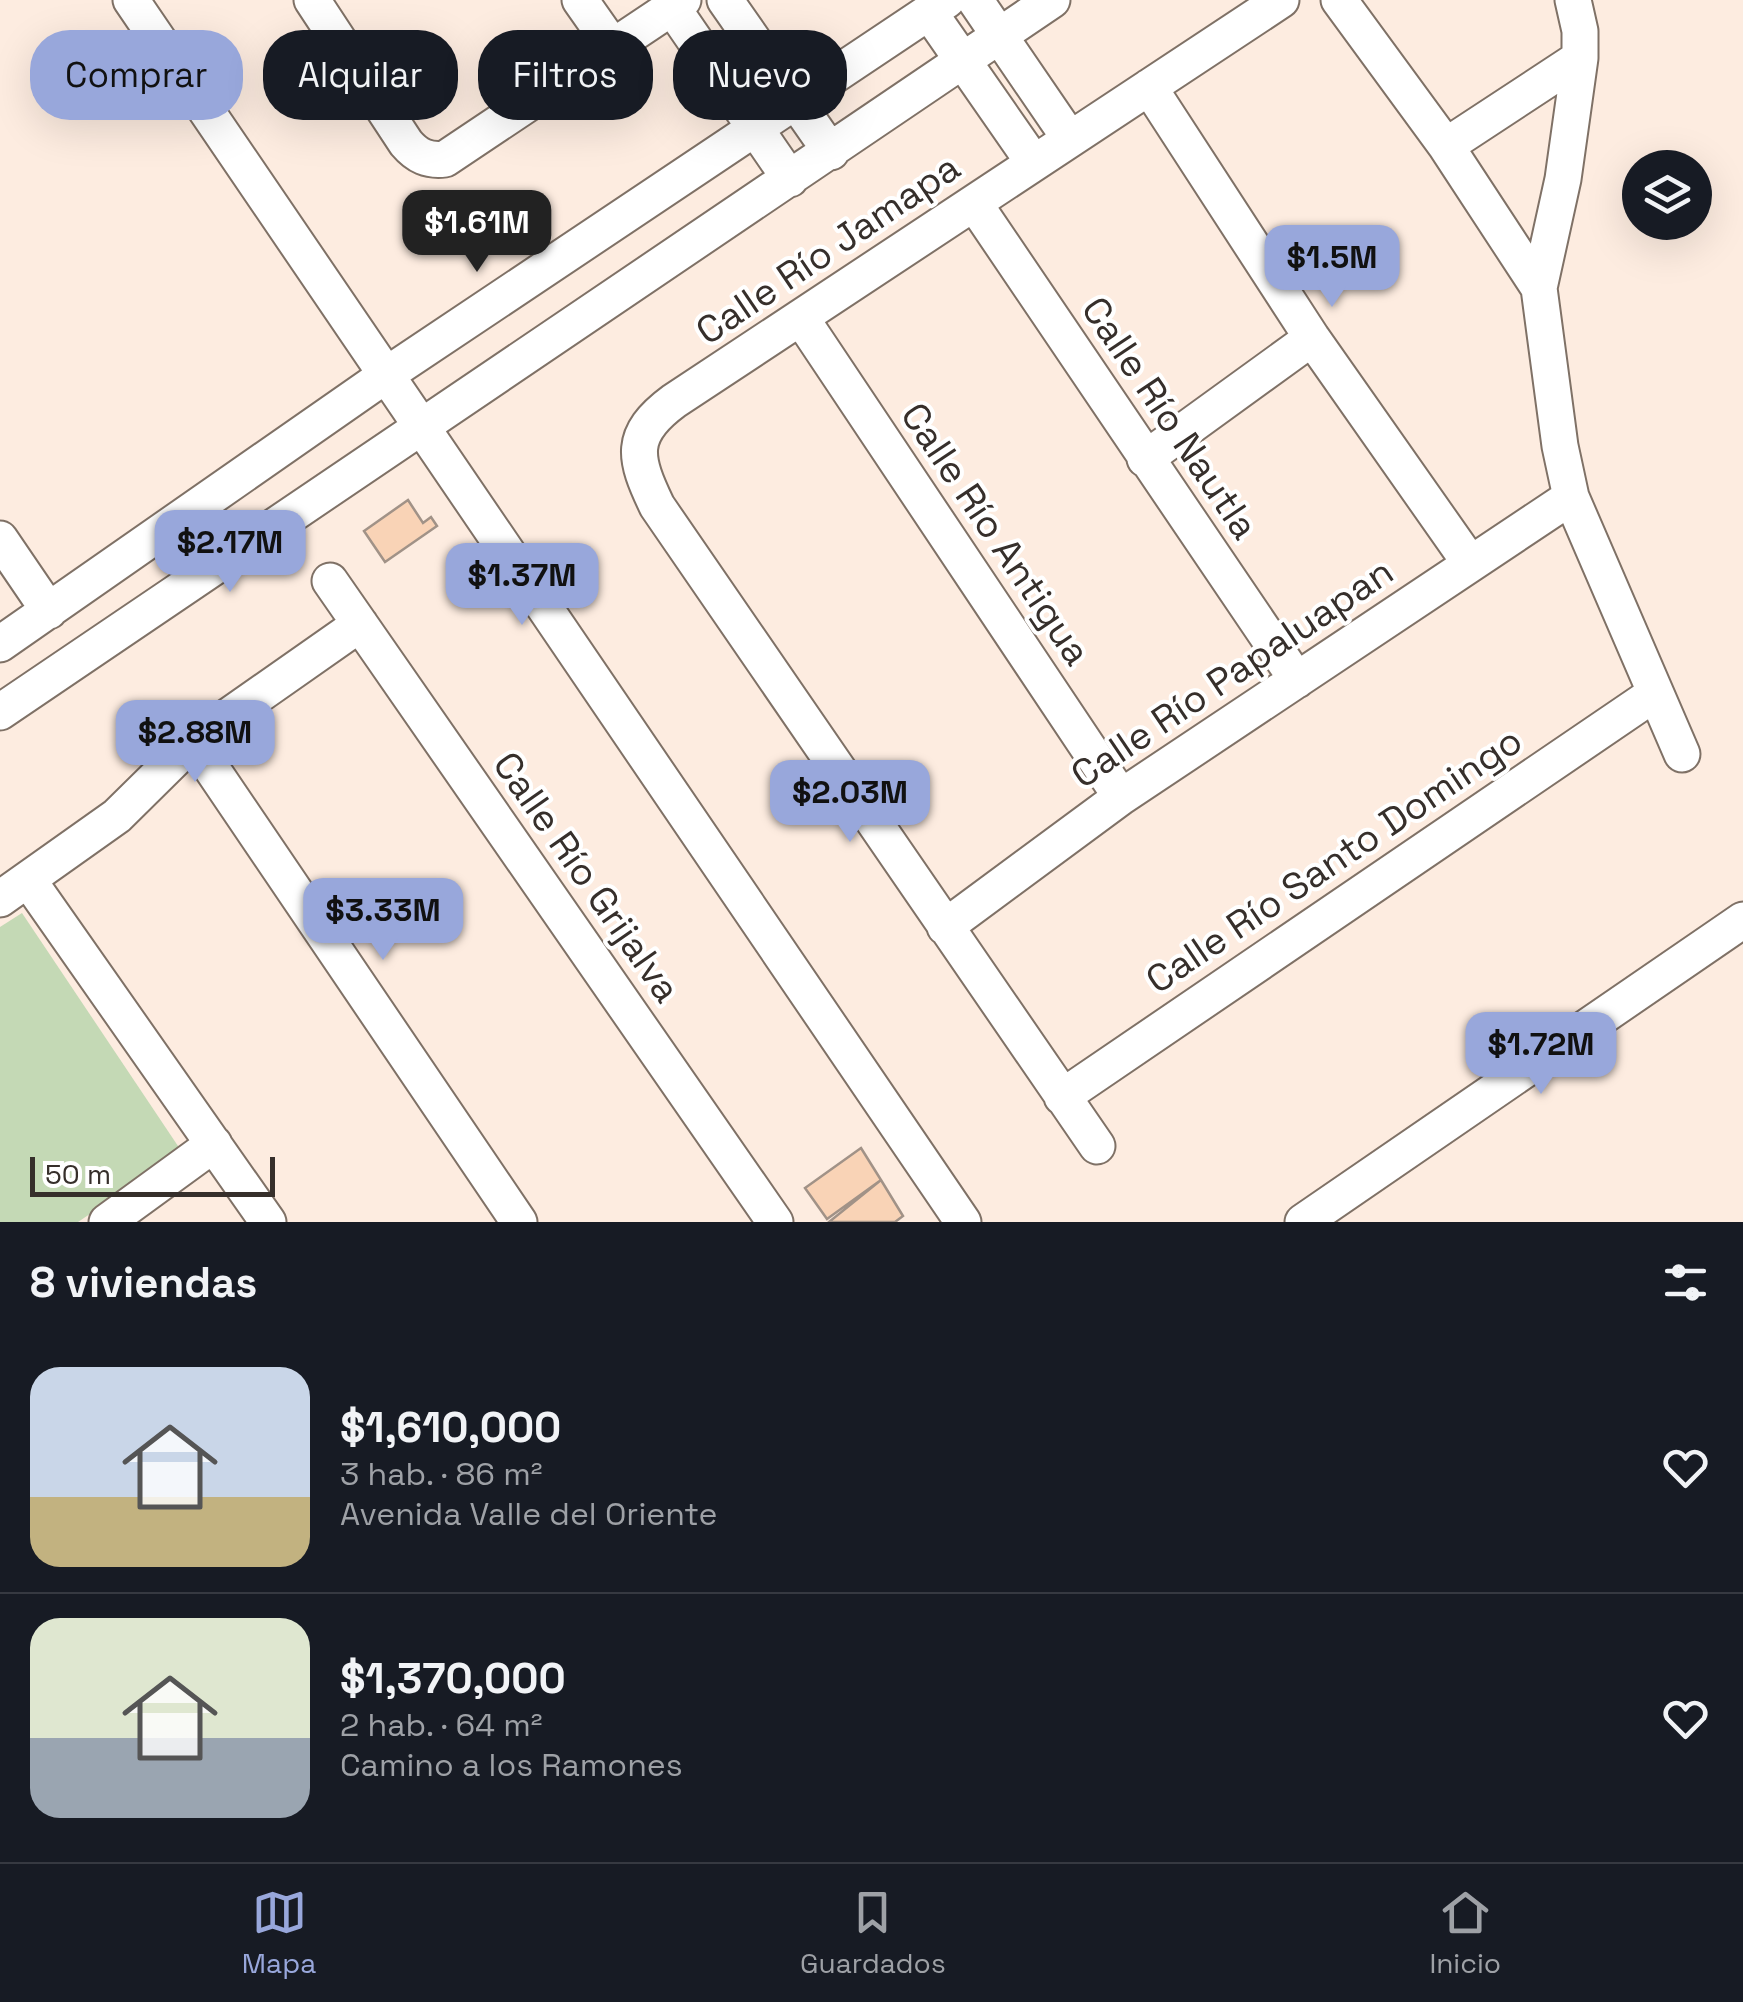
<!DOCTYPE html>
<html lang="es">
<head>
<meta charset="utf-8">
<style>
	:root { --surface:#171b24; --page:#242831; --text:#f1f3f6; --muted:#9ea1a6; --line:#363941; --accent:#98a7db }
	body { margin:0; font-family:"Space Grotesk",sans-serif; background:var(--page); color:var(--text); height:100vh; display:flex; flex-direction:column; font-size:38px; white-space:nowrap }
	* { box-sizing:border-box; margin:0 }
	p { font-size:32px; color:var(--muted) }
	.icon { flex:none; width:55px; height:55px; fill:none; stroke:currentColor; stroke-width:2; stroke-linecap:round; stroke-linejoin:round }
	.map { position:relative; height:1222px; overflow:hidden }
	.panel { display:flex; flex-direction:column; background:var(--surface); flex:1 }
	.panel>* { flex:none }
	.banner { position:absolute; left:30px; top:30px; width:1000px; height:90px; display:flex; gap:20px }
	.fabs { position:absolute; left:1622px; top:150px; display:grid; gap:20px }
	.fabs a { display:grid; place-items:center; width:90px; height:90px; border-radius:50%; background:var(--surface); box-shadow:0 10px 40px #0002; font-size:50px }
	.scale { position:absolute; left:30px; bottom:25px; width:245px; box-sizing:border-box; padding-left:10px; border:5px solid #362f2b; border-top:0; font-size:28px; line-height:35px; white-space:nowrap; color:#362f2b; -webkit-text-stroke:8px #fff; paint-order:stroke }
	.price { position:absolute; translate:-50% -85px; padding:0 22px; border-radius:20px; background:var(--accent); color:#111; font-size:32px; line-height:65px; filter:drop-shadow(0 2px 5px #0008) }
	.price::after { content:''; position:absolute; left:50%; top:60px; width:30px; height:22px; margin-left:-15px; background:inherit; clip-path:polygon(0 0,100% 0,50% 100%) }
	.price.current { background:#222; color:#fff }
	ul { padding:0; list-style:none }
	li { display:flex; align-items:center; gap:30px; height:250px; padding:0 30px }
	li+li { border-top:2px solid var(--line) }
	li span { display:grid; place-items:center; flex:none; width:280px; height:200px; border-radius:30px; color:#555 }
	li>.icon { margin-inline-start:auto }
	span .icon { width:120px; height:120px; fill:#fffc; stroke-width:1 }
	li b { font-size:42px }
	h2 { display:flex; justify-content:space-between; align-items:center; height:120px; padding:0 30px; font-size:42px }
	.chip { padding:0 35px; border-radius:40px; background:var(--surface); box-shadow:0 10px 40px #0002; font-size:35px; line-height:90px }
	.chip.current { background:var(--accent); color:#111 }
	.dock { display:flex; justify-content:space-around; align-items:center; height:140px; border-top:2px solid var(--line); background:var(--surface); font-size:28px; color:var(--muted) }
	.dock a { display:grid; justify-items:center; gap:5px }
	.dock .current { color:var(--accent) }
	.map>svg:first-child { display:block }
	.green { fill:#c4d9b5 }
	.building { fill:#f9d3b6; stroke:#a19287; stroke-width:2.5 }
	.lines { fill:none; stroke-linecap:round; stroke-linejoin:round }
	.minor-casing { stroke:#7f7166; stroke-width:39 }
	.minor { stroke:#fff; stroke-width:35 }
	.labels { text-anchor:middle; stroke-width:8; stroke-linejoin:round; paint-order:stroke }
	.street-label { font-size:38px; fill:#362f2b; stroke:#fff }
</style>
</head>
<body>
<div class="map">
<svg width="1743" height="1222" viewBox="0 0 1743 1222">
	<rect width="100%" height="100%" fill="#fdece0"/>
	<!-- green -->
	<path class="green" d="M22 913 182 1152 78 1222H0V927Z"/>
	<!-- building -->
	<path class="building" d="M408 500 423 523 431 517 437 526 385 562 364 531Z
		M861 1148 881 1180 827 1219 805 1188Z
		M881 1180 903 1216 895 1222H829Z"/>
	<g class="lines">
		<!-- minor casing -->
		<g class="minor-casing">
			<path id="minor" d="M131 0 963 1222
				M312 0 406 143C417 156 428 161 445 159L683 0
				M580 0 613 47
				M725 0 831 152
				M975 0 1070 139
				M1339 0 1446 146 1539 288
				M1573 0 1580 31V58L1563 179 1539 288 1560 446 1571 497 1682 754
				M672 7 790 179
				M929 12 1034 163
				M1149 87 1312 338 1470 563
				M1446 146 1580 58
				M974 203 1297 680
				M801 318 1121 797
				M1145 459 1312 338
				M0 539 49 611
				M330 581 775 1222
				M0 644 386 375 947 0
				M0 712 1052 0
				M193 741 519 1222
				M29 881 268 1222
				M0 899 117 816 193 741 360 624
				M945 927 1121 797 1571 497
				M1062 1097 1654 694
				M1097 1146 657 506C634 458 628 435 674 401L1281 0
				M107 1222 214 1144
				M1303 1222 1743 920"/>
		</g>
		<!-- minor -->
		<use href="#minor" class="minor"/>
	</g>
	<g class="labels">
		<!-- street labels -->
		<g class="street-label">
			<text transform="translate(828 249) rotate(-34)" y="13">Calle Río Jamapa</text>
			<text transform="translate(1170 418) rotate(56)" y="13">Calle Río Nautla</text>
			<text transform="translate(996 534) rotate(56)" y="13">Calle Río Antigua</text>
			<text transform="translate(1232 673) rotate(-34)" y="13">Calle Río Papaluapan</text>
			<text transform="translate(1334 860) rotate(-34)" y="13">Calle Río Santo Domingo</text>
			<text transform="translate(587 877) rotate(55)" y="13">Calle Río Grijalva</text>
		</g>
	</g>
</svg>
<div class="fabs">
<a><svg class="icon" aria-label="layers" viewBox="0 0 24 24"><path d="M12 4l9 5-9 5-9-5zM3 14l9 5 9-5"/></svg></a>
</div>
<div class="scale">50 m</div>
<b class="price current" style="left:477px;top:275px">$1.61M</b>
<b class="price" style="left:1332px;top:310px">$1.5M</b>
<b class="price" style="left:230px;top:595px">$2.17M</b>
<b class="price" style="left:522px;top:628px">$1.37M</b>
<b class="price" style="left:195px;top:785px">$2.88M</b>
<b class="price" style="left:850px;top:845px">$2.03M</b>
<b class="price" style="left:383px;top:963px">$3.33M</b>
<b class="price" style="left:1541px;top:1097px">$1.72M</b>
<div class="banner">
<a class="chip current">Comprar</a>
<a class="chip">Alquilar</a>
<a class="chip">Filtros</a>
<a class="chip">Nuevo</a>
</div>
</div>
<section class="panel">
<h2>8 viviendas<svg class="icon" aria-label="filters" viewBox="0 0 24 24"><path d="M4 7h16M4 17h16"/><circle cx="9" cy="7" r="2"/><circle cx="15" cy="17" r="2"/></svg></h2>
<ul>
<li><span style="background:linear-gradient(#c9d6e8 65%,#c2b280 0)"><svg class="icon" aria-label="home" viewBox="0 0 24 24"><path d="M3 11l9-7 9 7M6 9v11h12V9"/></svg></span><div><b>$1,610,000</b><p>3 hab. · 86 m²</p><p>Avenida Valle del Oriente</p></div><svg class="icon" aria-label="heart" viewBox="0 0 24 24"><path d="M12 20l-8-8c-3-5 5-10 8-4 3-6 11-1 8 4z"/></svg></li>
<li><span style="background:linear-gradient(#dfe7d0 60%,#9aa5b1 0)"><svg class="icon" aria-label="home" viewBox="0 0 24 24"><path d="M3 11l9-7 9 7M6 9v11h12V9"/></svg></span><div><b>$1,370,000</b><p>2 hab. · 64 m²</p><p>Camino a los Ramones</p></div><svg class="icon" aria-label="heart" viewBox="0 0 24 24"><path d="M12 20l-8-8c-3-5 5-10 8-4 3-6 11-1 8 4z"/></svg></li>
</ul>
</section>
<nav class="dock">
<a class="current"><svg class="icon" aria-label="map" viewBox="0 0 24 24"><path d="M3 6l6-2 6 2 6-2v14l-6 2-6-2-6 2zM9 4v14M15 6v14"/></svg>Mapa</a>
<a><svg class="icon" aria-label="saved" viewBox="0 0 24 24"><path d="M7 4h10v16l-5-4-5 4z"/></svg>Guardados</a>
<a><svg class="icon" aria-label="home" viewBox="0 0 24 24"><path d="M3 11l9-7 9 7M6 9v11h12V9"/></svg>Inicio</a>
</nav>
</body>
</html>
